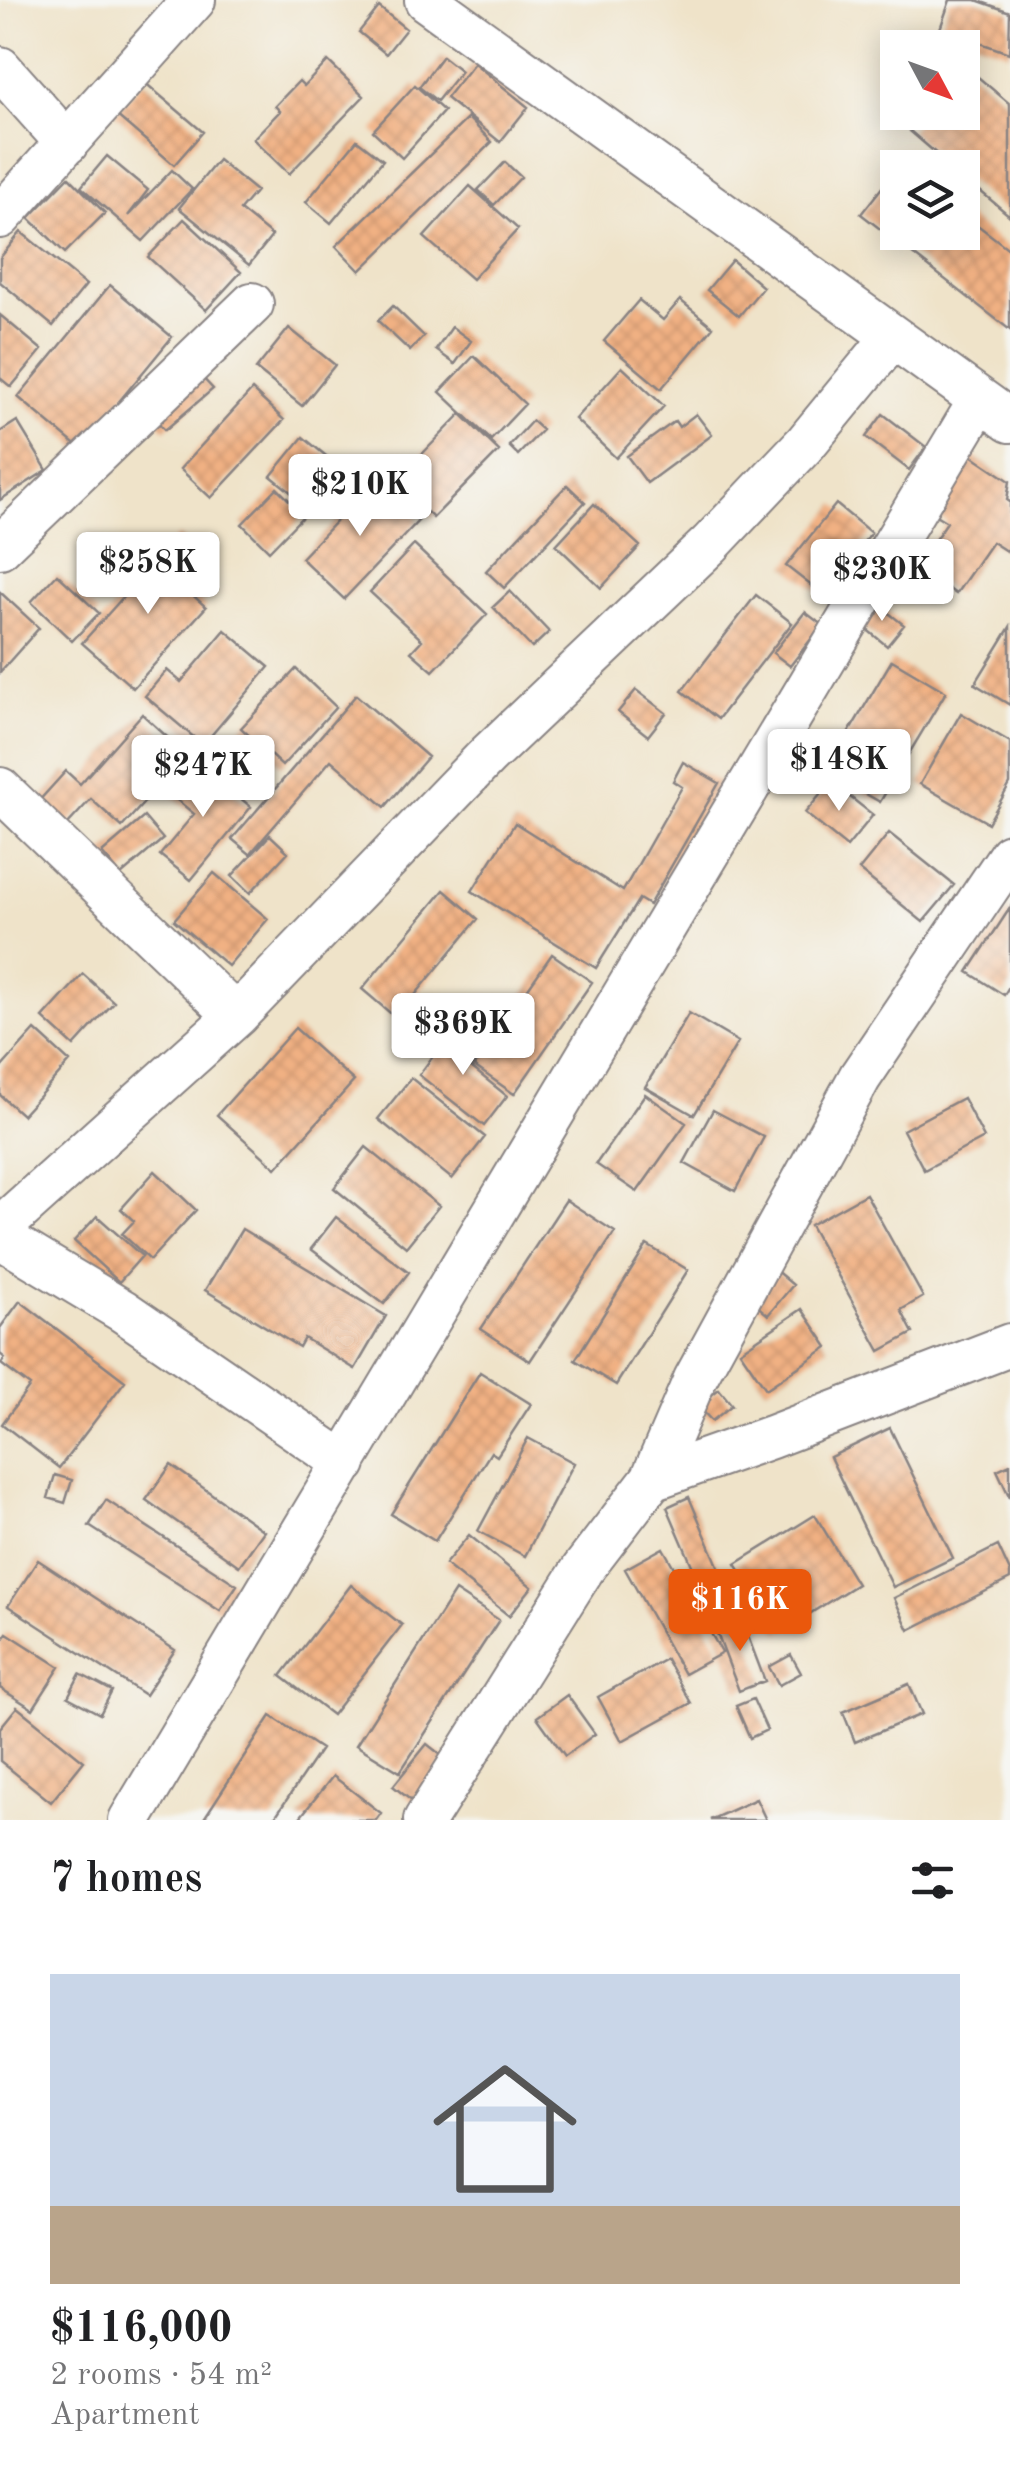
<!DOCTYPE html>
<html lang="en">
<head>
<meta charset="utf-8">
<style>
	:root { --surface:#fff; --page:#f2f2f2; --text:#202124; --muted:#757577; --line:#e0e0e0; --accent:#ea580c }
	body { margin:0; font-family:"Old Standard TT",serif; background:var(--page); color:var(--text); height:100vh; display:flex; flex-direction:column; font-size:38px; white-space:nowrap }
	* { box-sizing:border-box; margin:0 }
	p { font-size:32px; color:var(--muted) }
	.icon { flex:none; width:55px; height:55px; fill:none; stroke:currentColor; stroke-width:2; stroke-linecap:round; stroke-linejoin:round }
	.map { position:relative; height:1820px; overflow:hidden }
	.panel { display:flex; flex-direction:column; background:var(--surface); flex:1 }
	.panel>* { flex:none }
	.needle { width:65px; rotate:131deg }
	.fabs { position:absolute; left:880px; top:30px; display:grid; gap:20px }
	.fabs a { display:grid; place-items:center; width:100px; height:100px; border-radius:0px; background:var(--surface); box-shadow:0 5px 25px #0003; font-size:50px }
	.price { position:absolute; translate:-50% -85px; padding:0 22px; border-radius:10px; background:#fff; color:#222; font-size:32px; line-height:65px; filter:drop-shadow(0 2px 5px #0008) }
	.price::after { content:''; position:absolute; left:50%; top:60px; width:30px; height:22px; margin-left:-15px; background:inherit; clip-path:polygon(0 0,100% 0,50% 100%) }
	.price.selected { background:var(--accent); color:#fff }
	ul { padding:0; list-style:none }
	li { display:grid; align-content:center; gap:20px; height:530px; padding:0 50px }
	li+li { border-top:2px solid var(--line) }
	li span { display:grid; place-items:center; height:310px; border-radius:0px; color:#555 }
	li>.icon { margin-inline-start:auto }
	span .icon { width:180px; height:180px; fill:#fffc; stroke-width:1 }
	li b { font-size:42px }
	h2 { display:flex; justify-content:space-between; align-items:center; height:120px; padding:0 50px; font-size:42px }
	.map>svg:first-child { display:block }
	.building { fill:url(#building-cross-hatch) }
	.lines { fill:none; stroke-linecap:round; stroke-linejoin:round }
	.minor-casing { stroke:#888282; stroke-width:46 }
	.minor { stroke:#fff; stroke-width:42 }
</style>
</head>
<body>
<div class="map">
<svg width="1010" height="1820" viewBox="0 0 1010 1820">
	<defs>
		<pattern id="building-cross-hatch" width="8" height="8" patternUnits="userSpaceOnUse" patternTransform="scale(2.5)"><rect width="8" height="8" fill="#f1b183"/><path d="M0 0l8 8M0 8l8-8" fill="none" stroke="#ce9872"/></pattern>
	</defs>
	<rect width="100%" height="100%" fill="#f6f6f2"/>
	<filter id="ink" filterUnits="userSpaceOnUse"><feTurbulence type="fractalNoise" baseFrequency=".01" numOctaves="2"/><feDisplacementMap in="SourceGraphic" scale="20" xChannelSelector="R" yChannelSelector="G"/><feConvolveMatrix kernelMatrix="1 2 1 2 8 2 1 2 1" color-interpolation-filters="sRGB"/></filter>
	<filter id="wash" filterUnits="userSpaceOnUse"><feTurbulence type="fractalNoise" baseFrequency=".0048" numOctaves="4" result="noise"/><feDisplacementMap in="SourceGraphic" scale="40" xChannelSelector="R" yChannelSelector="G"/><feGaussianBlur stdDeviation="2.25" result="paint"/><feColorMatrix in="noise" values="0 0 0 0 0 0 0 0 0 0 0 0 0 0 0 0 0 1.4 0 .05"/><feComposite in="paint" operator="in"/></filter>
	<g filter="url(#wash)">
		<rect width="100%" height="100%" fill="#efe3c9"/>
		<g id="blocks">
			<!-- building -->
			<path class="building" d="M950 0H976L1010 12 1009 53 940 29Z
				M379 7 406 29 386 54 359 32Z
				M442 56 461 71 437 101 419 87Z
				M328 61 364 96 289 174 253 139 280 111 275 106 299 81 304 86Z
				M474 63 528 107 500 142 446 98Z
				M965 66 1010 104V216L962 176V168H953L910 131 926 112H962Z
				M143 81 203 132 174 165 115 114Z
				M415 85 444 111 402 158 373 131Z
				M468 118 492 142 360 271 336 246Z
				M357 140 383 160 331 223 306 202Z
				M107 156 148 190 128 216 172 170 192 189 143 241 81 187Z
				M218 160 256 191 240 210 272 236 249 265 179 208Z
				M505 162 521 177 494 205 478 190Z
				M898 167V232H962V213L1010 250V330L861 214Z
				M69 177 105 213 65 253 29 218Z
				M470 186 518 229 472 279 424 237Z
				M184 219 241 272 206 310 148 257Z
				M21 232 86 285 53 326 0 282V258Z
				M732 260 763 287 739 316 707 290Z
				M110 285 172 337 80 449 18 397Z
				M639 300 663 320 680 300 713 327 661 389 604 341Z
				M393 306 424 336 410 351 378 321Z
				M0 315 42 350 11 387 0 378Z
				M452 327 471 341 455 364 436 350Z
				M289 328 335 365 302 406 256 369Z
				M474 356 525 404 491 440 440 392Z
				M622 367 664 406 616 458 575 419Z
				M200 375 213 389 165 430 153 417Z
				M252 390 284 420 211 498 180 469Z
				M461 414 499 451 433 518 396 481Z
				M696 414 712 435 647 483 627 456 675 421 679 427Z
				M883 414 926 447 909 470 866 437Z
				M17 421 47 470 0 500V432Z
				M532 421 542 430 518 455 509 446Z
				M303 437 342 469 309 507 271 476Z
				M970 454 1010 481 1007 500 1010 502V545L1006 551 992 542 956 594 917 566 947 522 931 512Z
				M376 479 419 520 344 599 301 558Z
				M567 485 585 502 504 588 486 571Z
				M277 488 304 515 269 551 242 524Z
				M594 504 640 546 601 588 556 545Z
				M836 504 871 533 822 594 786 566Z
				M178 536 201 557 178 582 206 607 133 688 82 643Z
				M414 545 487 614 433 671 411 652 422 640 370 592Z
				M57 574 99 613 72 641 31 602Z
				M510 591 549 632 532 648 493 607Z
				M0 592 39 628 0 672Z
				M756 595 792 623 718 719 682 691Z
				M876 603 904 625 887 646 859 623Z
				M805 612 822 625 790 666 773 653Z
				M1010 627V705L975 684Z
				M225 630 269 667 203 745 145 696 167 670 181 682Z
				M892 660 946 692 880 802 826 771Z
				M296 669 336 707 282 766 241 728Z
				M636 690 666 713 648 736 618 712Z
				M356 695 428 757 385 807 331 760 250 854 232 839Z
				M961 713 1010 742V784L988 823 920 784Z
				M142 714 187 755 122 827 91 799 66 826 38 802 66 771 80 784Z
				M683 762 719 783 649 905 639 899 596 968 472 891 515 823 623 891 682 787 673 781Z
				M198 763 251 807 191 880 160 855 194 814 171 795Z
				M831 782 873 815 847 847 805 813Z
				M144 817 163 839 121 875 102 853Z
				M889 833 954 885 923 922 859 870Z
				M270 835 288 852 250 893 232 876Z
				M214 873 268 919 228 966 174 920Z
				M444 890 478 919 396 1018 362 989Z
				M1010 908V985L1004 995 968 972Z
				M552 954 592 982 514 1094 474 1066Z
				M83 974 114 1002 74 1046 43 1018Z
				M689 1013 738 1042 694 1115 645 1087Z
				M295 1028 354 1081 276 1168 217 1115Z
				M454 1028 483 1050 471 1067 507 1096 484 1126 419 1075Z
				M35 1030 70 1062 22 1115 0 1095V1069Z
				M411 1078 485 1137 452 1179 378 1119Z
				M645 1094 686 1123 637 1192 596 1164Z
				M963 1098 984 1138 924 1170 903 1130Z
				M713 1110 764 1137 735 1191 684 1163Z
				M366 1147 439 1206 406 1247 334 1188Z
				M155 1171 196 1210 150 1260 122 1234 134 1221 121 1209Z
				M866 1194 923 1297 901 1310 913 1333 880 1351 810 1225Z
				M566 1200 615 1232 530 1361 481 1329Z
				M97 1216 142 1256 119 1282 74 1241Z
				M336 1217 409 1272 384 1304 311 1249Z
				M242 1229 386 1316 355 1369 304 1338 299 1347 205 1290Z
				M647 1245 688 1270 616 1385 575 1360Z
				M768 1264 793 1285 768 1315 743 1294Z
				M20 1301 125 1381 59 1468 2 1424 30 1386 1 1364 5 1358 0 1354V1328Z
				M802 1309 828 1347 766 1389 740 1351Z
				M480 1372 531 1404 497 1456 491 1452 435 1541 391 1514Z
				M719 1389 732 1405 712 1421 698 1406Z
				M890 1428 953 1558 893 1587 830 1457Z
				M528 1438 574 1463 525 1556 478 1531Z
				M1010 1464V1498L997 1470Z
				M171 1465 264 1531 239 1566 146 1500Z
				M55 1475 72 1480 65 1503 48 1498Z
				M689 1497 725 1582 703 1591 667 1507Z
				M106 1500 237 1585 220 1611 89 1526Z
				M815 1515 857 1584 779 1633 736 1564Z
				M469 1535 532 1587 509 1616 445 1564Z
				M998 1546 1010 1572V1579L909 1630 894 1598Z
				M663 1548 722 1653 684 1674 625 1569Z
				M38 1560 175 1650 145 1695 8 1606Z
				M351 1585 402 1625 332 1715 281 1676Z
				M726 1589 735 1613 716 1621 707 1597Z
				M455 1591 499 1620 400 1772 356 1745Z
				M741 1618 765 1681 739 1691 715 1628Z
				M7 1633 60 1667 33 1709 0 1688V1643Z
				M791 1655 801 1673 779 1685 769 1667Z
				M666 1659 691 1703 622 1741 598 1697Z
				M80 1674 112 1691 100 1714 68 1697Z
				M909 1684 922 1714 855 1742 843 1712Z
				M567 1695 595 1734 565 1756 537 1717Z
				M753 1699 767 1730 750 1738 736 1706Z
				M17 1707 84 1761 51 1802 0 1761V1728Z
				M271 1716 321 1749 273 1820H203Z
				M427 1744 446 1759 413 1802 393 1786Z
				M333 1776 381 1813 376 1820H298Z
				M756 1799 766 1820H710Z"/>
		</g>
	</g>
	<g filter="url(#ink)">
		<use href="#blocks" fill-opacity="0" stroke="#888282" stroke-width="2.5"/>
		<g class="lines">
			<!-- minor casing -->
			<g class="minor-casing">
				<path id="minor" d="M426 0 1010 421
					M0 68 67 143
					M0 217 194 0
					M0 547 252 304
					M0 789 236 1016
					M0 1228 236 1016 488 755 710 544 805 444 893 337
					M0 1237 123 1311 345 1463
					M652 1479 771 1437 1010 1345
					M130 1820 980 400
					M425 1820 583 1569 652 1479 695 1379 860 1077 1010 855"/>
			</g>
			<!-- minor -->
			<use href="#minor" class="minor"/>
		</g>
	</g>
</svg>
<div class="fabs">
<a><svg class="needle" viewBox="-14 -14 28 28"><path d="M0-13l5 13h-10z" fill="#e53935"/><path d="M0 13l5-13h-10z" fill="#757577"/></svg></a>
<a><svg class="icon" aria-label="layers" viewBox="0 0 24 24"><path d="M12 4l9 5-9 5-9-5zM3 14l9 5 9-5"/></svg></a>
</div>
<b class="price" style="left:360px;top:539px">$210K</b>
<b class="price" style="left:148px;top:617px">$258K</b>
<b class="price" style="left:882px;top:624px">$230K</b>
<b class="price" style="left:839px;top:814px">$148K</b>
<b class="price" style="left:203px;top:820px">$247K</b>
<b class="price" style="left:463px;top:1078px">$369K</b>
<b class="price selected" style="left:740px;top:1654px">$116K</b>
</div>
<section class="panel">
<h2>7 homes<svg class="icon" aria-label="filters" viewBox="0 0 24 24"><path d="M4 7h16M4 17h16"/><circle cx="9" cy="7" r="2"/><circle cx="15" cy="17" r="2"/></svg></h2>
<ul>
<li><span style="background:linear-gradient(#c9d6e8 75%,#b9a48a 0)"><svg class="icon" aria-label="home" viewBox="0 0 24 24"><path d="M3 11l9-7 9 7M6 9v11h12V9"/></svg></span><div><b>$116,000</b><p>2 rooms · 54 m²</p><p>Apartment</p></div></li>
</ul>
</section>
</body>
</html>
